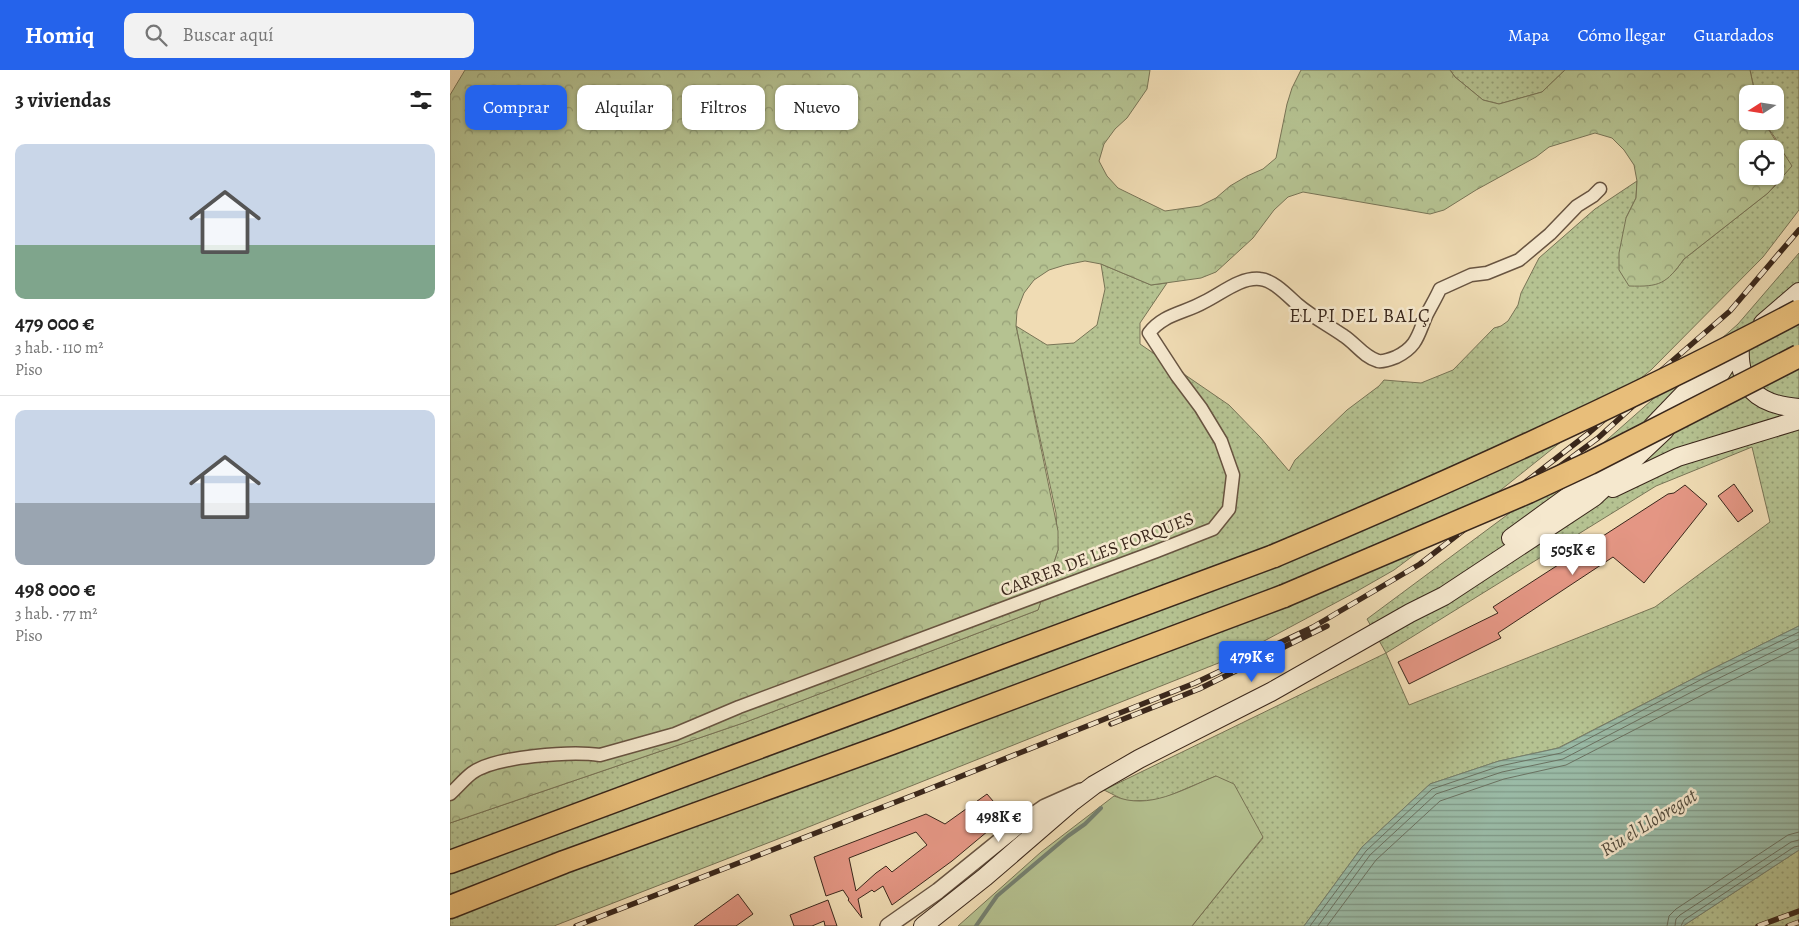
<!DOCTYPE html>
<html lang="es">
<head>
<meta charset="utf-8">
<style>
	:root { --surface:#fff; --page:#f2f2f2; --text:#222; --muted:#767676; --line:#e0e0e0; --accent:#2563eb }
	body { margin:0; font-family:Alegreya,serif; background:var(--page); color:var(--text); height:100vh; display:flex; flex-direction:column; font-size:19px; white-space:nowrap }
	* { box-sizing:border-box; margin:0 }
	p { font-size:16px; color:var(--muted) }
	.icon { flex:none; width:28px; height:28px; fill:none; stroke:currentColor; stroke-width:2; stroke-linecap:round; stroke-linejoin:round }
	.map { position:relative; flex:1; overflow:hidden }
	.details { display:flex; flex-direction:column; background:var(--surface); width:450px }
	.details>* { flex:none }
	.top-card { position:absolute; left:15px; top:15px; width:475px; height:45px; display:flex; gap:10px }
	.needle { width:32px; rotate:258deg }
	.buttons { position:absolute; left:1289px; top:15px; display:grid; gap:10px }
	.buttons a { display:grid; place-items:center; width:45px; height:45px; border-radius:10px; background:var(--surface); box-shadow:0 1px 4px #0004; font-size:25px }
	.price { position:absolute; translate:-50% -42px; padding:0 11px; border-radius:5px; background:#fff; color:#222; font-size:16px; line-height:32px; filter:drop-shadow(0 1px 2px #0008) }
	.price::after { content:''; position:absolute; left:50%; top:30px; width:15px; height:11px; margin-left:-8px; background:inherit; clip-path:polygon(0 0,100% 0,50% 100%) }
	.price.current { background:var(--accent); color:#fff }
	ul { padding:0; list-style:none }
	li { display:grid; align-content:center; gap:10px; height:265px; padding:0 15px }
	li+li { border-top:1px solid var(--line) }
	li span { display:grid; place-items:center; height:155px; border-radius:10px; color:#555 }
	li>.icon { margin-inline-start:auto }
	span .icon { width:90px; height:90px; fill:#fffc; stroke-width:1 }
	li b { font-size:21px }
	h2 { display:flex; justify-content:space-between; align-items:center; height:60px; padding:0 15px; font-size:21px }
	.chip { padding:0 18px; border-radius:10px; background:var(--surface); box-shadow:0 1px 4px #0004; font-size:18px; line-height:45px }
	.chip.current { background:var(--accent); color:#fff }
	header { display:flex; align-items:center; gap:30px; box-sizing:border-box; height:70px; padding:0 25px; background:var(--accent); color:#fff }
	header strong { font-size:24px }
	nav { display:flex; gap:28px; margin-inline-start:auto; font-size:18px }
	.search { width:350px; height:45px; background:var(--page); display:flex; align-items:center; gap:12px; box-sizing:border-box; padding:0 18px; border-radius:10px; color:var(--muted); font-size:19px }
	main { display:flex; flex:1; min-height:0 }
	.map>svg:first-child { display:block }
	.grass { fill:url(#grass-dots); stroke:#787456; fill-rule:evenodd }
	.forest { fill:url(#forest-crowns); stroke:#787456; fill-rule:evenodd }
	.green { fill:#b5c291; stroke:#787456 }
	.water { fill:url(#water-rules); stroke:#748070 }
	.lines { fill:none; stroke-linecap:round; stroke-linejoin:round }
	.shore { stroke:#6a7262; stroke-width:1 }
	.stream { stroke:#748070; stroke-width:4 }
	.building { fill:#e49684; stroke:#3a271b; fill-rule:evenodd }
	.minor-casing { stroke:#685441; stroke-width:15 }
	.tertiary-casing { stroke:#685441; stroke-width:18 }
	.secondary-casing { stroke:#3a271b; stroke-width:20 }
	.motorway-casing { stroke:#3a271b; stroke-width:25 }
	.minor { stroke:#f5e8ce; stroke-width:12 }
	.tertiary { stroke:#f5e8ce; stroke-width:15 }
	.secondary { stroke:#f5e8ce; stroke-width:18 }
	.motorway { stroke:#e8be7a; stroke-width:22 }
	.rail-casing { stroke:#3a271b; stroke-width:5.5 }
	.rail { stroke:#f5e8ce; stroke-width:4; stroke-dasharray:11; stroke-linecap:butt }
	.motorway-bridge-casing { stroke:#3a271b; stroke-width:25; stroke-linecap:butt }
	.motorway-bridge { stroke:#e8be7a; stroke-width:22 }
	.labels { text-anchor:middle; stroke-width:5; stroke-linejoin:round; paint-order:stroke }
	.street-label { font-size:18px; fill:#3a271b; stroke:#f5e8ce }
	.neighbourhood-label { font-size:19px; letter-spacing:1px; fill:#3a271b; stroke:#f5e8ce }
	.water-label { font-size:19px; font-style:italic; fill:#524c3e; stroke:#f5e8ce }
</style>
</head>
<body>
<header>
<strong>Homiq</strong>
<div class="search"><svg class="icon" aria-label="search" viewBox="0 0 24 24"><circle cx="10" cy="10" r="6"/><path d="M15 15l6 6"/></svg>Buscar aquí</div>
<nav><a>Mapa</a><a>Cómo llegar</a><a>Guardados</a></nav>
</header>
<main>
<section class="details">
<h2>3 viviendas<svg class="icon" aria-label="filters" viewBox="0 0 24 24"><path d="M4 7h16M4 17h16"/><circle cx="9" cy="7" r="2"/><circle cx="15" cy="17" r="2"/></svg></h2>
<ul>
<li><span style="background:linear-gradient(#c9d6e8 65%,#7fa58c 0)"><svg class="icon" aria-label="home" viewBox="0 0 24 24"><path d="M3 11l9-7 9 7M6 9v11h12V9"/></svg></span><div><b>479 000 €</b><p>3 hab. · 110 m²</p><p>Piso</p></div></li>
<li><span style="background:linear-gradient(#c9d6e8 60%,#9aa5b1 0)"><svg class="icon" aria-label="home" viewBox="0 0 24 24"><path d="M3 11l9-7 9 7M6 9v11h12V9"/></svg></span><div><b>498 000 €</b><p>3 hab. · 77 m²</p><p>Piso</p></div></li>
</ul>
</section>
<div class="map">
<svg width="1349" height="856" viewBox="0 0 1349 856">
	<defs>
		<pattern id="grass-dots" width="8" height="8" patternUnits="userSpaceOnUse" patternTransform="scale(1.25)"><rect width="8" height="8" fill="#b5c291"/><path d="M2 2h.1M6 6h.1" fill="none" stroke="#949e76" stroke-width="1.8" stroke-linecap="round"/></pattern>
		<pattern id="forest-crowns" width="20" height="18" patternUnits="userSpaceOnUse" patternTransform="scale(1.25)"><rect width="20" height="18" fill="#b5c291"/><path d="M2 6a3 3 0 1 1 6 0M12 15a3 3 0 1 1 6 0" fill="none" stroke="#949e76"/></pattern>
		<pattern id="water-rules" width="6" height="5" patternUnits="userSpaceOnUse" patternTransform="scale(1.25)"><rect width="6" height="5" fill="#9bbca8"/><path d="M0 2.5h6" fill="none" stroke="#7f9988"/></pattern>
	</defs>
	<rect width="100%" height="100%" fill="#f0dcb4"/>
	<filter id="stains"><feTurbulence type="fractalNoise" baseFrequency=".004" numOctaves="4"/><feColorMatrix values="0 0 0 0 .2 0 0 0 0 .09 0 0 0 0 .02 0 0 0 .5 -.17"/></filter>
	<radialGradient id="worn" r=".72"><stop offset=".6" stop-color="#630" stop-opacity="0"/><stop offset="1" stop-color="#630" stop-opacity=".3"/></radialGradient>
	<!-- grass -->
	<path class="grass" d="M1000 0H1115L1092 22 1049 34 1033 30 1005 7Z
		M1300 0H1349V140L1313 187 1201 300 1052 419 944 500 902 524 786 586 346 762 104 856H0V753L296 652 588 540 608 480 606 443 566 256 597 275 624 273 647 255 655 219 651 194 701 215 717 213 690 253V274L779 335 810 367 839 401 845 390 897 340 929 316 934 310 971 313 1003 300 1044 258 1051 256 1058 251 1068 235 1071 223 1089 188 1145 139 1187 111 1186 128 1176 148 1224 202 1234 189 1318 123 1332 109 1326 69 1313 51H1325V24H1305Z
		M1349 183V556L1252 604 1108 678 1049 691 980 714 912 777 854 856H742L813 768 766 706 709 730 676 731 654 720 936 583 917 549 1150 376 1288 254ZM1302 377 1320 452 1205 537 959 635 936 583 1206 416Z
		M1349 780V856H1233Z"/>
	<!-- forest -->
	<path class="forest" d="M15 0H700L697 19 677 48 665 59 654 74 649 91 657 106 668 118 715 141 750 136 766 128 780 116 797 106 813 99 826 88 837 34 842 18 851 0H1000L1005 7 1033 30 1049 34 1092 22 1115 0H1300L1305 24H1298V51H1313L1342 96 1318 123 1234 189C1216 214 1210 217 1179 216L1169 200V183L1176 148 1186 128 1187 111 1184 95 1174 80 1162 68 1145 63 1099 77 1086 87 1026 120 994 140 980 144 853 122 838 127 824 140 803 168 766 202 751 208 701 215 651 194 635 191 615 195 599 200 584 210 574 223 567 241 566 256 608 461V480L588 540 296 652 0 753V25ZM1298 79H1325V106H1298Z"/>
	<!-- green -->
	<path class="green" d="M766 706 784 714 813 767 742 856H508L591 782 664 726C699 741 733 719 766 706Z"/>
	<!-- water -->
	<path class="water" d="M1349 556V780L1233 856H854L912 777 980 714 1049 691 1109 678 1252 604Z"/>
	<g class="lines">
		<!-- shore -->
		<path class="shore" d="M860 856 916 781 982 719 1050 696 1111 683 1254 608 1349 562
			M868 856 920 785 986 724 1052 702 1113 689 1257 614 1349 569
			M877 856 926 790 990 731 1054 709 1116 695 1260 621 1349 577
			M1217 856 1219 846 1226 839 1338 765 1349 762
			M1225 856 1226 849 1230 845 1341 772 1349 770
			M1231 856 1234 850 1344 777 1349 776"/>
		<!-- stream -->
		<path class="stream" d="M526 856 547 826 618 766 635 754 651 738"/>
	</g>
	<!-- building -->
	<path class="building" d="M1284 414 1303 441 1288 452 1268 426Z
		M1235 415 1257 434 1194 513 1163 487 1048 563 1051 568 959 614 948 592 1048 543 1043 537 1218 424 1224 423Z
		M537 724 556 746 502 791 442 835 433 816 424 822 422 820 408 829 412 848 398 830 399 829 393 820 376 826 364 787 476 744 495 754ZM466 762 477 775 442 802 436 796 426 803 406 821 399 788Z
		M288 824 303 844 286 856H244Z
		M378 830 387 856H375L374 851 362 856H344L340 845Z"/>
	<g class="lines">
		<!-- minor casing -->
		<g class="minor-casing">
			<path id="minor" d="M0 724C7 718 14 709 22 703 45 686 122 681 150 685L225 664 289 637 707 481 763 459 779 439 783 405 771 371 751 338 727 306 699 263C713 244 735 243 754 232 771 224 790 207 810 209 823 210 837 225 847 234 861 246 878 255 894 266 905 273 914 287 928 291 933 292 941 289 946 287 967 277 968 265 976 246 981 236 986 228 990 219L1021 205 1037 203 1069 190 1100 164 1127 136 1143 126 1150 119"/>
		</g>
		<!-- tertiary casing -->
		<g class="tertiary-casing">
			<path id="tertiary" d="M438 856 488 821 572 753 595 737 631 721"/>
		</g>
		<!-- secondary casing -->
		<g class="secondary-casing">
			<path id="secondary" d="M1313 253 1349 222
				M1290 273C1287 316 1306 335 1349 338
				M1238 338 1265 312 1290 272
				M1202 357 1253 304 1274 286
				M1163 418 1228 387 1349 350
				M1061 468 1145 407 1173 383
				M473 856 535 807 623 731 644 715 689 689 821 622 960 543 994 526 1144 427 1215 360"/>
		</g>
		<!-- motorway casing -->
		<g class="motorway-casing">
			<path id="motorway" d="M0 792 824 486
				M0 837 114 792 442 673 834 526"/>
		</g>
		<!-- minor -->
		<use href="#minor" class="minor"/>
		<!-- tertiary -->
		<use href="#tertiary" class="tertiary"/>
		<!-- secondary -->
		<use href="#secondary" class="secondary"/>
		<!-- motorway -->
		<use href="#motorway" class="motorway"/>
		<!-- rail casing -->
		<g class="rail-casing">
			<path id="rail" d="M1068 427 1148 368 1229 294
				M661 654 749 619 877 556
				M126 856 469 723 745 613 863 557 970 494 1140 362 1280 241 1349 160
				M1308 856 1349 841
				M1338 856 1349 852"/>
		</g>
		<!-- rail -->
		<use href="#rail" class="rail"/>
		<!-- motorway-bridge casing -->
		<g class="motorway-bridge-casing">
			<path id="motorway-bridge" d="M824 486C1002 411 1178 332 1349 241
				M834 526 1078 422 1140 393 1349 286"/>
		</g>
		<!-- motorway-bridge -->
		<use href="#motorway-bridge" class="motorway-bridge"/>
	</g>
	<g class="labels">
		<!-- street labels -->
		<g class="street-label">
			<text transform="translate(647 484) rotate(-21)" y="6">CARRER DE LES FORQUES</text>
		</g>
		<!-- neighbourhood labels -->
		<g class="neighbourhood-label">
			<text x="910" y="252">EL PI DEL BALÇ</text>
		</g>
		<!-- water labels -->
		<g class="water-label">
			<text transform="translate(1198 752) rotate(-32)" y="7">Riu el Llobregat</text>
		</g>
	</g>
	<rect width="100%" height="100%" filter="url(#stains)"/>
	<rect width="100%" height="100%" fill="url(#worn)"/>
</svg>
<div class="buttons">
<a><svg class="needle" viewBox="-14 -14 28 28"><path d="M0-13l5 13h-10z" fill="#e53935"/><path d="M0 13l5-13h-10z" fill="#767676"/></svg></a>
<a><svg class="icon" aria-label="locate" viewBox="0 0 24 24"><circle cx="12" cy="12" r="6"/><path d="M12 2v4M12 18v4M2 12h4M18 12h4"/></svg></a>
</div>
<b class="price" style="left:1123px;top:506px">505K €</b>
<b class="price current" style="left:802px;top:613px">479K €</b>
<b class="price" style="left:549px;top:773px">498K €</b>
<div class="top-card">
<a class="chip current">Comprar</a>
<a class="chip">Alquilar</a>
<a class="chip">Filtros</a>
<a class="chip">Nuevo</a>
</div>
</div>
</main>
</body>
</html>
